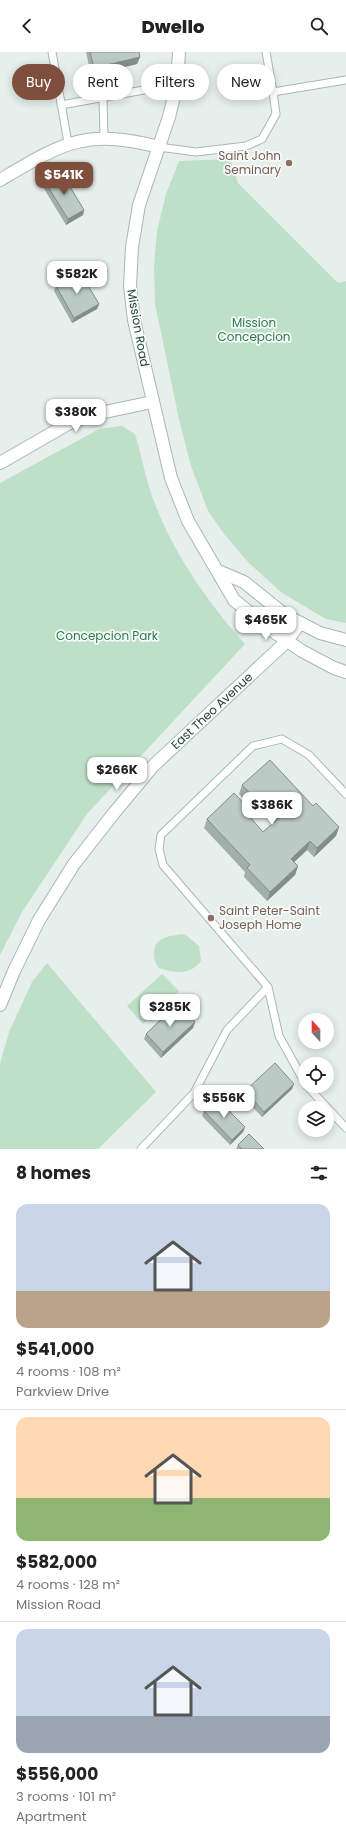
<!DOCTYPE html>
<html lang="en">
<head>
<meta charset="utf-8">
<style>
	:root { --surface:#fff; --page:#f6f6f6; --text:#222; --muted:#767676; --line:#e0e0e0; --accent:#804e3d }
	body { margin:0; font-family:Poppins,sans-serif; background:var(--page); color:var(--text); height:100vh; display:flex; flex-direction:column; font-size:15px; white-space:nowrap }
	* { box-sizing:border-box; margin:0 }
	p { font-size:13px; color:var(--muted) }
	.icon { flex:none; width:22px; height:22px; fill:none; stroke:currentColor; stroke-width:2; stroke-linecap:round; stroke-linejoin:round }
	.map { position:relative; height:1097px; overflow:hidden }
	.details { display:flex; flex-direction:column; background:var(--surface); flex:1 }
	.details>* { flex:none }
	.top-card { position:absolute; left:12px; top:12px; width:322px; height:36px; display:flex; gap:8px }
	.needle { width:26px; rotate:339deg }
	.fabs { position:absolute; left:298px; top:961px; display:grid; gap:8px }
	.fabs a { display:grid; place-items:center; width:36px; height:36px; border-radius:50%; background:var(--surface); box-shadow:0 2px 10px #0003; font-size:20px }
	.price { position:absolute; translate:-50% -34px; padding:0 9px; border-radius:8px; background:#fff; color:#222; font-size:13px; line-height:26px; filter:drop-shadow(0 1px 2px #0008) }
	.price::after { content:''; position:absolute; left:50%; top:24px; width:12px; height:9px; margin-left:-6px; background:inherit; clip-path:polygon(0 0,100% 0,50% 100%) }
	.price.active { background:var(--accent); color:#fff }
	ul { padding:0; list-style:none }
	li { display:grid; align-content:center; gap:8px; height:212px; padding:0 16px }
	li+li { border-top:1px solid var(--line) }
	li span { display:grid; place-items:center; height:124px; border-radius:12px; color:#555 }
	li>.icon { margin-inline-start:auto }
	span .icon { width:72px; height:72px; fill:#fffc; stroke-width:1 }
	li b { font-size:17px }
	h2 { display:flex; justify-content:space-between; align-items:center; height:48px; padding:0 16px; font-size:17px }
	.chip { padding:0 14px; border-radius:18px; background:var(--surface); box-shadow:0 2px 10px #0003; font-size:14px; line-height:36px }
	.chip.active { background:var(--accent); color:#fff }
	header { display:flex; justify-content:space-between; align-items:center; height:52px; padding:0 16px; background:var(--surface); font-size:18px; font-weight:800 }
	.map>svg:first-child { display:block }
	.park { fill:#bfe0c8 }
	.lines { fill:none; stroke-linecap:round; stroke-linejoin:round }
	.service-casing { stroke:#a8b8b2; stroke-width:9 }
	.minor-casing { stroke:#a8b8b2; stroke-width:14 }
	.tertiary-casing { stroke:#a8b8b2; stroke-width:14 }
	.service { stroke:#fff; stroke-width:7 }
	.minor { stroke:#fff; stroke-width:12 }
	.tertiary { stroke:#fff; stroke-width:12 }
	.wall { fill:#a1aea9 }
	.shaded-wall { fill:#838d89 }
	.building { fill:#bbcac4; stroke:#838d89 }
	.education-dot { fill:#8d6e63; stroke:#f7fbf9; stroke-width:1.5 }
	.labels { text-anchor:middle; stroke-width:3.5; stroke-linejoin:round; paint-order:stroke }
	.education-label { font-size:12px; fill:#785e54; stroke:#f7fbf9; text-anchor:end }
	.park-label { font-size:12px; fill:#2d7a4b; stroke:#f7fbf9 }
	.street-label { font-size:12px; fill:#24423a; stroke:#f7fbf9 }
</style>
</head>
<body>
<header><svg class="icon" aria-label="back" viewBox="0 0 24 24"><path d="M15 5l-7 7 7 7"/></svg>Dwello<svg class="icon" aria-label="search" viewBox="0 0 24 24"><circle cx="10" cy="10" r="6"/><path d="M15 15l6 6"/></svg></header>
<div class="map">
<svg width="346" height="1097" viewBox="0 0 346 1097">
	<rect width="100%" height="100%" fill="#e6efeb"/>
	<!-- park -->
	<path class="park" d="M230 107 238 131 338 231 346 229V571L326 567 282 541 249 511 224 482 208 459 191 414 179 367 155 252 154 214 157 179 166 142 179 109Z
		M122 374 135 382C142 405 146 430 155 452 174 502 209 552 245 592L87 762 22 860 0 903V431L99 377Z
		M182 882 186 883 199 894 201 909C189 924 175 921 159 916 155 911 154 907 154 901 154 885 170 884 182 882Z
		M47 911 156 1040 98 1097H0V1012L9 980 32 930Z
		M162 922 179 939 143 972 127 954Z"/>
	<g class="lines">
		<!-- service casing -->
		<g class="service-casing">
			<path id="service" d="M52 0 68 91
				M266 0 273 40
				M103 47 104 86
				M61 53 177 32
				M159 95 196 100 246 94 262 87 276 62 273 40 346 28
				M305 1031 279 984 268 935 163 813 159 797 161 783 253 694 282 687 309 703 346 742
				M307 1034 346 1076
				M141 1097 194 1041 227 978 268 935"/>
		</g>
		<!-- minor casing -->
		<g class="minor-casing">
			<path id="minor" d="M0 128C63 91 84 76 159 95
				M0 411 73 369 100 361 152 350"/>
		</g>
		<!-- tertiary casing -->
		<g class="tertiary-casing">
			<path id="tertiary" d="M179 0 177 32 169 65 139 153 132 195 130 234 134 268 171 426 188 469 234 548 268 576 302 599 334 616 346 620
				M218 519 244 530 285 563 320 581 346 588
				M0 953 14 919 39 868 74 812 114 761 153 714 287 589 300 571"/>
		</g>
		<!-- service -->
		<use href="#service" class="service"/>
		<!-- minor -->
		<use href="#minor" class="minor"/>
		<!-- tertiary -->
		<use href="#tertiary" class="tertiary"/>
	</g>
	<!-- wall -->
	<path class="wall" d="M86 0H139L140 5 137 12 91 23Z
		M45 130 84 158 83 163 66 173 43 135Z
		M56 234 99 252 97 257 72 271 54 239Z
		M242 733 313 754 339 775 336 784 314 805 307 798 294 810 298 814 295 823 267 849 244 825 245 820 204 776 207 767 253 761 251 767 263 780 274 770 262 758 258 762 239 742Z
		M195 970 193 976 161 1006 144 987 146 982Z
		M292 1037 262 1065 243 1045 245 1039Z
		M204 1059 245 1075 243 1080 230 1093 202 1064Z
		M238 1093 264 1097H236Z"/>
	<!-- shaded-wall -->
	<path class="shaded-wall" d="M140 5 137 12 91 23 94 16Z
		M84 158 83 163 66 173 68 167Z
		M99 252 97 257 72 271 74 266Z
		M265 749 262 758 258 762 261 753Z
		M253 761 250 770 249 764Z
		M339 775 336 784 314 805 317 796Z
		M310 789 307 798 288 816 291 807Z
		M298 814 295 823 267 849 270 840Z
		M195 970 193 976 161 1006 163 1000Z
		M294 1032 292 1037 262 1065 264 1060Z
		M245 1075 243 1080 230 1093 232 1088Z"/>
	<!-- building -->
	<path class="building" d="M90 0H139L140 5 94 16Z
		M61 120 84 158 68 167 45 130Z
		M80 220 99 252 74 266 56 234Z
		M270 708 313 754 316 751 339 775 317 796 310 789 291 807 298 814 270 840 247 816 250 813 207 767 234 741 253 761 249 764 263 780 280 765 265 749 261 753 242 733Z
		M177 952 195 970 163 1000 146 982Z
		M275 1011 294 1032 264 1060 245 1039Z
		M216 1046 245 1075 232 1088 204 1059Z
		M249 1082 264 1097H242L238 1093Z"/>
	<!-- markers -->
	<g class="education-dot">
		<circle cx="289" cy="111" r="4"/>
		<circle cx="211" cy="866" r="4"/>
	</g>
	<g class="labels">
		<!-- education labels -->
		<g class="education-label">
			<text x="281" y="108">Saint John<tspan x="281" dy="14">Seminary</tspan></text>
			<text x="219" y="863" text-anchor="start">Saint Peter-Saint<tspan x="219" dy="14">Joseph Home</tspan></text>
		</g>
		<!-- park labels -->
		<g class="park-label">
			<text x="254" y="275">Mission<tspan x="254" dy="14">Concepcion</tspan></text>
			<text x="107" y="588">Concepcion Park</text>
		</g>
		<!-- street labels -->
		<g class="street-label">
			<text transform="translate(138 276) rotate(80)" y="4">Mission Road</text>
			<text transform="translate(212 659) rotate(-43)" y="4">East Theo Avenue</text>
		</g>
	</g>
</svg>
<div class="fabs">
<a><svg class="needle" viewBox="-14 -14 28 28"><path d="M0-13l5 13h-10z" fill="#e53935"/><path d="M0 13l5-13h-10z" fill="#767676"/></svg></a>
<a><svg class="icon" aria-label="locate" viewBox="0 0 24 24"><circle cx="12" cy="12" r="6"/><path d="M12 2v4M12 18v4M2 12h4M18 12h4"/></svg></a>
<a><svg class="icon" aria-label="layers" viewBox="0 0 24 24"><path d="M12 4l9 5-9 5-9-5zM3 14l9 5 9-5"/></svg></a>
</div>
<b class="price active" style="left:64px;top:144px">$541K</b>
<b class="price" style="left:77px;top:243px">$582K</b>
<b class="price" style="left:76px;top:381px">$380K</b>
<b class="price" style="left:266px;top:589px">$465K</b>
<b class="price" style="left:117px;top:739px">$266K</b>
<b class="price" style="left:272px;top:774px">$386K</b>
<b class="price" style="left:170px;top:976px">$285K</b>
<b class="price" style="left:224px;top:1067px">$556K</b>
<div class="top-card">
<a class="chip active">Buy</a>
<a class="chip">Rent</a>
<a class="chip">Filters</a>
<a class="chip">New</a>
</div>
</div>
<section class="details">
<h2>8 homes<svg class="icon" aria-label="filters" viewBox="0 0 24 24"><path d="M4 7h16M4 17h16"/><circle cx="9" cy="7" r="2"/><circle cx="15" cy="17" r="2"/></svg></h2>
<ul>
<li><span style="background:linear-gradient(#c9d6e8 70%,#b9a48a 0)"><svg class="icon" aria-label="home" viewBox="0 0 24 24"><path d="M3 11l9-7 9 7M6 9v11h12V9"/></svg></span><div><b>$541,000</b><p>4 rooms · 108 m²</p><p>Parkview Drive</p></div></li>
<li><span style="background:linear-gradient(#ffd9b3 65%,#8fb573 0)"><svg class="icon" aria-label="home" viewBox="0 0 24 24"><path d="M3 11l9-7 9 7M6 9v11h12V9"/></svg></span><div><b>$582,000</b><p>4 rooms · 128 m²</p><p>Mission Road</p></div></li>
<li><span style="background:linear-gradient(#c9d6e8 70%,#9aa5b1 0)"><svg class="icon" aria-label="home" viewBox="0 0 24 24"><path d="M3 11l9-7 9 7M6 9v11h12V9"/></svg></span><div><b>$556,000</b><p>3 rooms · 101 m²</p><p>Apartment</p></div></li>
</ul>
</section>
</body>
</html>
